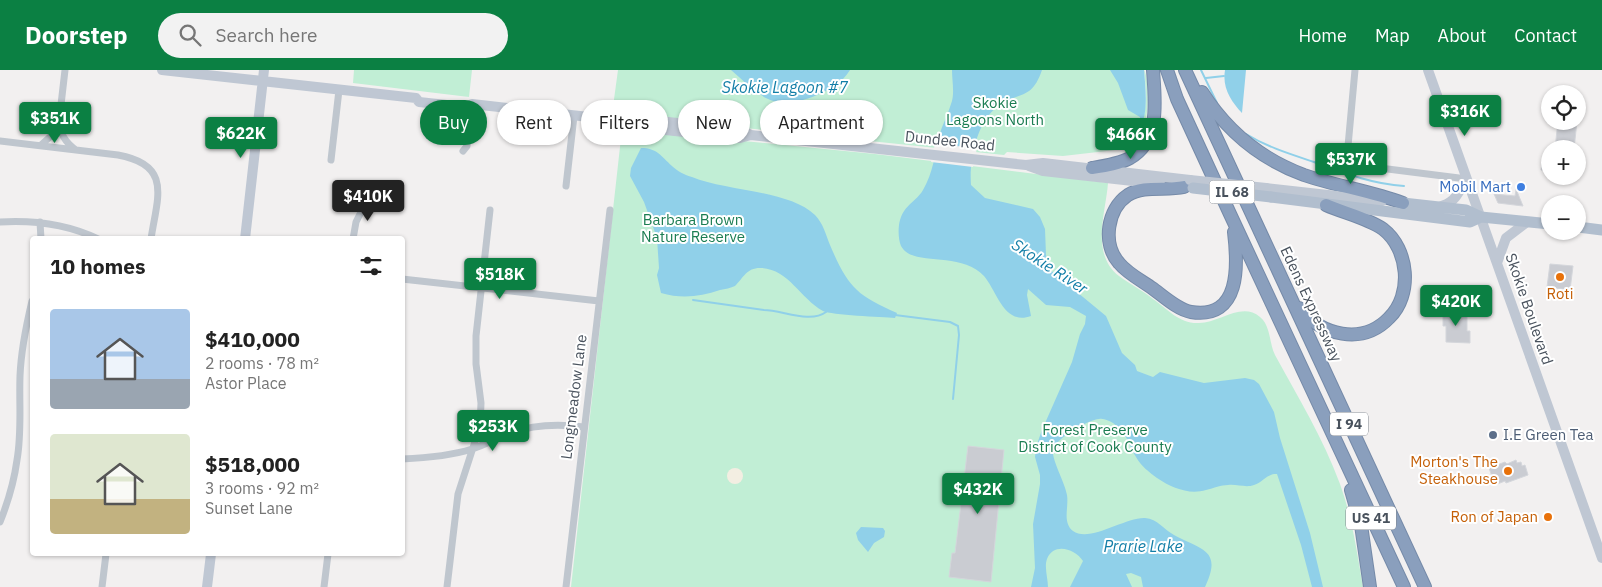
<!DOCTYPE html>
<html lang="en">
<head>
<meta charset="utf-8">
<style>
	:root { --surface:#fff; --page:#f2f2f2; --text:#222; --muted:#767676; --accent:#0b8043 }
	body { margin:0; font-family:"IBM Plex Sans",sans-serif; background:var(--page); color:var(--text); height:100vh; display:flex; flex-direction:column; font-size:19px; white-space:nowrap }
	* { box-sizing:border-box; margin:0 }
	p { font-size:16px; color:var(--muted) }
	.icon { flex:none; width:28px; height:28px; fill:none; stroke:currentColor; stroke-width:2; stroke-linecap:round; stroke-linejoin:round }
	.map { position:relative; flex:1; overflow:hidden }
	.drawer { position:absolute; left:30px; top:166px; width:375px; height:320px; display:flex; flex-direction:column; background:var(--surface); border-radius:5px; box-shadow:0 1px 4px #0004 }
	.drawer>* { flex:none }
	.banner { position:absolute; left:420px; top:30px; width:475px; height:45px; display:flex; gap:10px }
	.controls { position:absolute; left:1541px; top:15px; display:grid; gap:10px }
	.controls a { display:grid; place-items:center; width:45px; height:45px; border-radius:50%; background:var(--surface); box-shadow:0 1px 4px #0004; font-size:25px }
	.price { position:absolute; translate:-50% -42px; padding:0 11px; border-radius:5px; background:var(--accent); color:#fff; font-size:16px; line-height:32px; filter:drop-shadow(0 1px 2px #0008) }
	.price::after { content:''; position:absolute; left:50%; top:30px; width:15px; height:11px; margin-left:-8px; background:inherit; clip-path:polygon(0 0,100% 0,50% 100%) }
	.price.on { background:#222; color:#fff }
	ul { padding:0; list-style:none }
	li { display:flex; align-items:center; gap:15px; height:125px; padding:0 20px }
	li span { display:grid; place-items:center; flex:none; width:140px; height:100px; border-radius:5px; color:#555 }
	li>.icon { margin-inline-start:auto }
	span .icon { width:60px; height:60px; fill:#fffc; stroke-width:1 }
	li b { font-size:21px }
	h2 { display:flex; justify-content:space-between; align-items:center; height:60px; padding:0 20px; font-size:21px }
	.tag { padding:0 18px; border-radius:22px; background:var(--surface); box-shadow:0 1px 4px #0004; font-size:18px; line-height:45px }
	.tag.on { background:var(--accent); color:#fff }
	header { display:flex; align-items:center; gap:30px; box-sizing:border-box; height:70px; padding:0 25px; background:var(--accent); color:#fff }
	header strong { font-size:24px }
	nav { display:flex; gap:28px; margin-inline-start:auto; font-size:18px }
	.search { width:350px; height:45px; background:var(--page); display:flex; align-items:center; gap:12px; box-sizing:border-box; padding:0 18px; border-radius:28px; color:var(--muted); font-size:19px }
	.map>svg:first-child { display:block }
	.green { fill:#c1eed5 }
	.sand { fill:#f3eee2 }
	.water { fill:#90d0e9 }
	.pier { fill:#f2f0f0 }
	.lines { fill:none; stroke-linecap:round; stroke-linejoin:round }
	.stream { stroke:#90d0e9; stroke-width:2 }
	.building { fill:#caccd2; stroke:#d4d6db }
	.highway-casing { stroke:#758aa8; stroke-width:14 }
	.street { stroke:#bfc6ce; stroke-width:7 }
	.secondary { stroke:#bfc7d3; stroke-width:10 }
	.primary { stroke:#b1bece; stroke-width:11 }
	.highway { stroke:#8a9fbd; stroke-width:12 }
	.secondary-bridge { stroke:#bfc7d3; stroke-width:10 }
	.primary-bridge { stroke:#b1bece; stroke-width:11 }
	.shop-dot { fill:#3f7fe0; stroke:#fff; stroke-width:2 }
	.food-dot { fill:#e8710a; stroke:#fff; stroke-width:2 }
	.service-dot { fill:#5c6f8a; stroke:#fff; stroke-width:2 }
	.labels { text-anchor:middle; stroke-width:4; stroke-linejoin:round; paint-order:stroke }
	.shield { fill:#fff; stroke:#80868e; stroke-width:1 }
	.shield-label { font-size:14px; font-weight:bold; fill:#49525d }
	.park-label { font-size:15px; fill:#1b7d52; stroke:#fff }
	.street-label { font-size:15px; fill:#49525d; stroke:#fff }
	.shop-label { font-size:15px; fill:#366cbe; stroke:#fff; text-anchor:end }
	.food-label { font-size:15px; fill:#c56008; stroke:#fff; text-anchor:end }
	.service-label { font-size:15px; fill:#4e5e75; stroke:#fff; text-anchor:start }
	.water-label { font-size:16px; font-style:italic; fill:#127ea7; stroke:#fff }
</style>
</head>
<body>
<header>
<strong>Doorstep</strong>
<div class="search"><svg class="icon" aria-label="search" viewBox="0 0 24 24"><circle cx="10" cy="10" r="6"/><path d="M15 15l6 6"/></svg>Search here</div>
<nav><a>Home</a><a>Map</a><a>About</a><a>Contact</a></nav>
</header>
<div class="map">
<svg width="1602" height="517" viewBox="0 0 1602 517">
	<rect width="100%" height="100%" fill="#f2f0f0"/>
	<!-- green -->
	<path class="green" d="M354 0H472L469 27 353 13Z
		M618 0H1142L1143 25 1138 60 1128 73C1149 54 1147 26 1144 0 1146 3 1147 10 1147 15 1149 38 1148 68 1124 79L1063 86 1007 82 1004 85 612 44Z
		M622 59 875 84 1108 113C1106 142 1090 184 1119 206 1130 214 1142 220 1153 229 1167 239 1180 254 1199 253 1219 253 1242 231 1260 247 1271 256 1269 273 1275 285 1298 327 1323 368 1340 414 1352 447 1357 482 1363 517H571Z"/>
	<!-- sand -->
	<path class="sand" d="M727 406a8 8 0 1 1 16 0a8 8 0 1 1-16 0Z"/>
	<!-- water -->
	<path class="water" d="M731 0H850C842 13 831 19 817 25 774 43 763 28 731 0Z
		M952 0H1042C1032 29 1022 21 1000 35 977 49 969 90 971 115L985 128 1033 139 1040 147 1045 159 1046 185 1049 199 1106 246 1122 283 1135 295 1137 301 1153 307 1160 302 1204 313 1245 308 1254 310 1259 314 1274 342 1280 368 1310 463 1323 517H1312L1301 475 1277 404C1268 403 1263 412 1254 415 1246 418 1237 414 1228 415 1221 415 1214 418 1206 420 1189 425 1172 418 1157 408 1149 402 1141 396 1136 387 1128 373 1127 363 1113 353 1109 351 1104 348 1099 349 1089 349 1056 369 1053 379 1051 389 1065 412 1067 425 1069 438 1062 452 1073 461 1090 473 1125 447 1145 448 1158 449 1163 459 1174 465 1201 480 1223 479 1205 517H1143L1141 507 1131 503 1126 504 1132 517H1070L1083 491C1075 479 1054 472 1047 489 1044 497 1048 509 1048 517H1031L1035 498 1033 454 1040 414V405L1035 387 1036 377 1042 360 1072 292 1080 264 1085 254 1086 246 1070 237 1046 235 1028 219 1027 225 1031 246C1004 256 997 221 984 206 960 180 913 198 901 176 898 169 898 157 900 150 905 134 916 132 923 120 933 103 935 84 939 66 942 55 948 45 951 34 955 24 952 11 952 0Z
		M1110 0H1144C1146 24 1151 60 1126 74L1136 60 1140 47 1128 40 1118 13Z
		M1225 0H1246L1242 43C1231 31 1222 18 1225 0Z
		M641 78C657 78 661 86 672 96 677 101 685 105 692 107 725 121 789 120 815 145 823 153 826 165 830 175 848 217 856 225 897 243L895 248C882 247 831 245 823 241 800 228 789 200 762 198 747 197 744 207 735 216 731 218 725 219 720 220 700 227 681 229 661 223L657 205 659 198 657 168 644 132 630 106 631 98Z
		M861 457 883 458 885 461 884 467 874 473 868 482 858 470 856 463Z"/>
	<!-- pier -->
	<path class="pier" d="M935 74 977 78 973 97 931 92Z"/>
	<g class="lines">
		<!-- stream -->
		<path class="stream" d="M1201 0 1217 33
			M1206 8 1224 6
			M1246 64C1267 77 1290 84 1314 92 1344 103 1372 114 1404 116
			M693 230 764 240C782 240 810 254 826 242
			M895 245 950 252 958 256 959 265 953 329"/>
	</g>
	<!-- building -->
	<path class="building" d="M1558 51H1577L1574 79H1555Z
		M1543 86 1550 87V101L1541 100Z
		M1517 113 1526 114 1525 121 1516 119 1523 136 1498 133 1494 124 1515 126Z
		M1550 194 1573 196 1570 220 1547 217Z
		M1443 242H1467V261H1470V273L1446 272V256H1443Z
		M968 376 1004 380 991 512 949 507 952 483H955Z
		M1516 390 1517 393 1521 392 1522 396 1525 395 1528 405 1506 413 1505 411 1495 415 1489 398 1505 392 1507 394Z"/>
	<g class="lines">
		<!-- highway casing -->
		<g class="highway-casing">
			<path id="highway" d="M1167 0 1177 29 1230 144 1404 517
				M1185 0 1425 517
				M1202 22C1226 60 1261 89 1304 105 1336 116 1371 121 1403 133
				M1092 98C1105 96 1119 94 1130 88 1161 70 1155 30 1153 0
				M1184 117C1166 121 1144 115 1128 125 1107 139 1102 174 1119 193 1127 203 1142 211 1152 218 1163 226 1178 240 1191 242 1241 250 1238 195 1234 162
				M1299 238C1321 265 1362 276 1389 248 1413 225 1409 179 1383 159 1367 148 1344 143 1326 135
				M1351 420 1361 455 1370 517"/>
		</g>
		<!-- street -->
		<path class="street" d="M1355 0 1347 87 1356 95 1467 109
			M59 52C60 65 66 73 76 80
			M0 71 118 85C173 95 157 128 151 169
			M41 75 51 66 59 52 65 0
			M463 81 467 76 472 34
			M331 90 339 20
			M566 116 574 46
			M0 152C34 150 67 154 98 169
			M40 152 41 169
			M353 169 356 152 367 130
			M402 209 599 231
			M402 389C425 388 450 386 472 379 485 375 498 367 511 363 535 354 559 354 584 357
			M0 452C8 432 14 412 17 390 22 362 19 334 20 306 21 280 26 256 32 231
			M102 517 106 484
			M324 517 328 484
			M447 517 458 424 480 356 481 333 476 294V266L490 140
			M566 517 610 140"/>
		<!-- secondary -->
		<path class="secondary" d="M162 0 416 28 419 32 465 37 472 34 643 53 659 51 741 60 751 65
			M1428 0 1602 488
			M643 53 656 59 740 68 751 65 1026 95 1043 93 1190 110
			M1029 96 1043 101 1160 114
			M1266 118 1382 131
			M1439 137C1457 132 1457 123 1467 109
			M245 169 264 0
			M1497 193 1506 168 1527 152
			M207 517 211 484"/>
		<!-- primary -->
		<path class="primary" d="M1271 127 1470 152 1481 147
			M1403 133 1466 140 1481 147 1550 154
			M1578 157 1602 160"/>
		<!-- highway -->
		<use href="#highway" class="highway"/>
		<!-- secondary-bridge -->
		<path class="secondary-bridge" d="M1190 110 1266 118"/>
		<!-- primary-bridge -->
		<path class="primary-bridge" d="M1193 118 1271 127"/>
	</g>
	<!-- markers -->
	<circle class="shop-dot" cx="1521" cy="117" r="5"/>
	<g class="food-dot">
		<circle cx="1560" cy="207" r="5"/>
		<circle cx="1508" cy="401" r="5"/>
		<circle cx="1548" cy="447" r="5"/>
	</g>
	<circle class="service-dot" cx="1493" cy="365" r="5"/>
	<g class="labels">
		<!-- shield labels -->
		<g class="shield">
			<rect x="1209.5" y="110.5" width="45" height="23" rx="4"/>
			<rect x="1330" y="342.5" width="38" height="23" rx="4"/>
			<rect x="1346" y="436.5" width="50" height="23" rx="4"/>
		</g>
		<g class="shield-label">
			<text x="1232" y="127">IL 68</text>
			<text x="1349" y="359">I 94</text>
			<text x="1371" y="453">US 41</text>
		</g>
		<!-- park labels -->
		<g class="park-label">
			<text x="995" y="38">Skokie<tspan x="995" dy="17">Lagoons North</tspan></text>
			<text x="693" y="155">Barbara Brown<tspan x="693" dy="17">Nature Reserve</tspan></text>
			<text x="1095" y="365">Forest Preserve<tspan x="1095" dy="17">District of Cook County</tspan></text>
		</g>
		<!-- street labels -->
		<g class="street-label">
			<text transform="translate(950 71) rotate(6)" y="5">Dundee Road</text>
			<text transform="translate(1311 234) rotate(65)" y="5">Edens Expressway</text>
			<text transform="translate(1529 239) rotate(71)" y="5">Skokie Boulevard</text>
			<text transform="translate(574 327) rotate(-83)" y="5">Longmeadow Lane</text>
		</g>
		<!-- shop labels -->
		<g class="shop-label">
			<text x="1511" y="122">Mobil Mart</text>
		</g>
		<!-- food labels -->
		<g class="food-label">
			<text x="1560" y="229" text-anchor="middle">Roti</text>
			<text x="1498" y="397">Morton's The<tspan x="1498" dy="17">Steakhouse</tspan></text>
			<text x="1538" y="452">Ron of Japan</text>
		</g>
		<!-- service labels -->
		<g class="service-label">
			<text x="1503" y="370">I.E Green Tea</text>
		</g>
		<!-- water labels -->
		<g class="water-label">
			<text x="785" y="23">Skokie Lagoon #7</text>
			<text transform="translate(1050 196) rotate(33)" y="6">Skokie River</text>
			<text x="1143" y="482">Prarie Lake</text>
		</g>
	</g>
</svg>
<div class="controls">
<a><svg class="icon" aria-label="locate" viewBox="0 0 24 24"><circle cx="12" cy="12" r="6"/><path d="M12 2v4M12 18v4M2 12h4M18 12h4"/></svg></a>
<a>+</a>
<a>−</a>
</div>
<b class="price" style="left:1465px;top:67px">$316K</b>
<b class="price" style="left:55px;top:74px">$351K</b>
<b class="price" style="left:241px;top:89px">$622K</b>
<b class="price" style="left:1131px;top:90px">$466K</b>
<b class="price" style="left:1351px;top:115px">$537K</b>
<b class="price on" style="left:368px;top:152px">$410K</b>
<b class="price" style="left:500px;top:230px">$518K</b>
<b class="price" style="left:1456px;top:257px">$420K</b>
<b class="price" style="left:493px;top:382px">$253K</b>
<b class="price" style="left:978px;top:445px">$432K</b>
<div class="banner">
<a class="tag on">Buy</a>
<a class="tag">Rent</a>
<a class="tag">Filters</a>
<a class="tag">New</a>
<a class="tag">Apartment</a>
</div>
<section class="drawer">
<h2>10 homes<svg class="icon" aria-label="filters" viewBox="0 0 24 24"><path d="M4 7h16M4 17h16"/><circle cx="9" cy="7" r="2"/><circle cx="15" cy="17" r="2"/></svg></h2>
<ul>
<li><span style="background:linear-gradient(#a9c7e8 70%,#9aa5b1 0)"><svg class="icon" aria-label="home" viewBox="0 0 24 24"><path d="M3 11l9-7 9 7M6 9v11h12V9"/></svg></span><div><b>$410,000</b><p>2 rooms · 78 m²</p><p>Astor Place</p></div></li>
<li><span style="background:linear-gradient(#dfe7d0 65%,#c2b280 0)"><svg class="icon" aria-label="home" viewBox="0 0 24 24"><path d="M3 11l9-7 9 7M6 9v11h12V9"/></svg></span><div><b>$518,000</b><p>3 rooms · 92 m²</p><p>Sunset Lane</p></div></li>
</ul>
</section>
</div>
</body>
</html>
